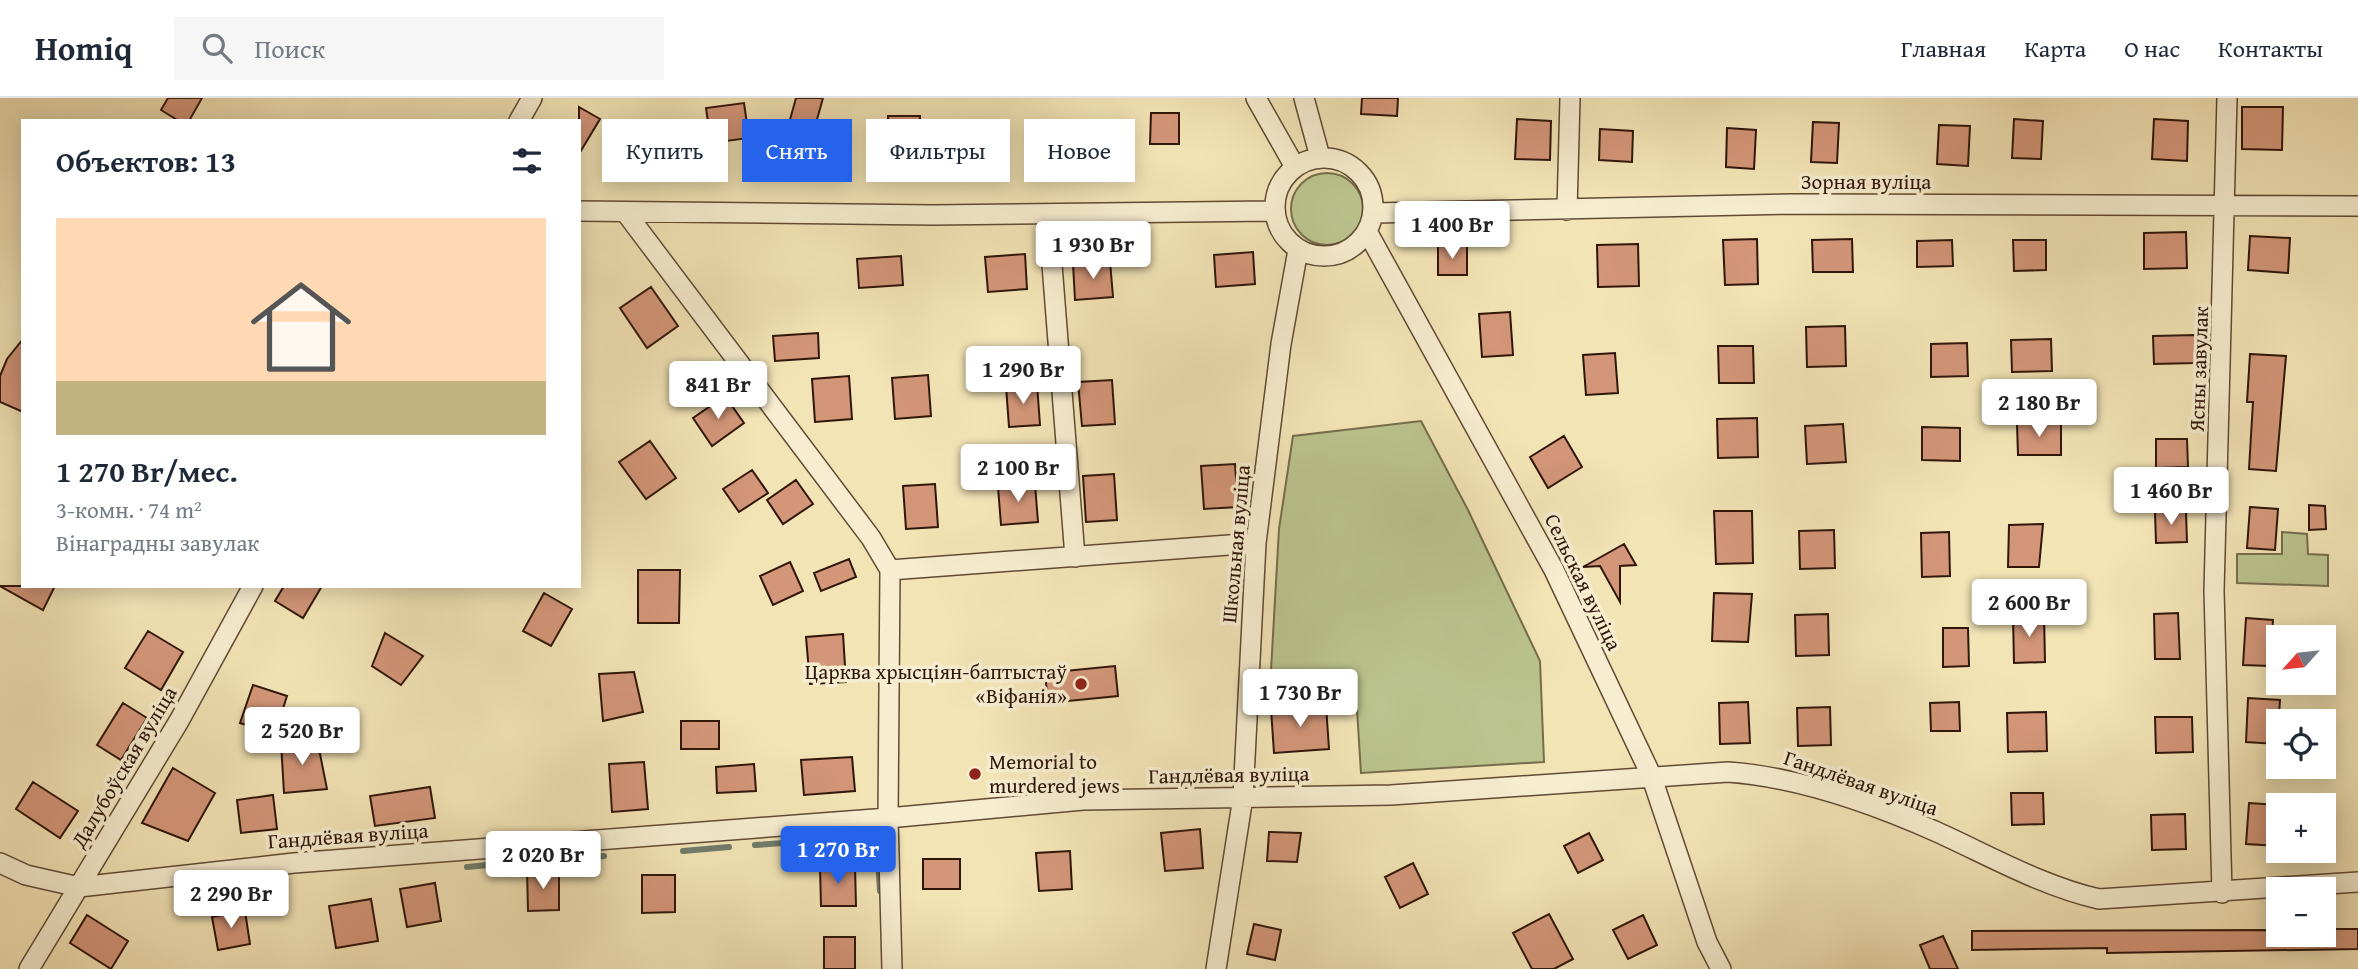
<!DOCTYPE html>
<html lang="ru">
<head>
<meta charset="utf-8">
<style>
	:root { --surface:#fff; --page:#f6f6f7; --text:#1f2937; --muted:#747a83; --line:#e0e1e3; --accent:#2563eb }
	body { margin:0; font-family:"Gentium Book Plus",serif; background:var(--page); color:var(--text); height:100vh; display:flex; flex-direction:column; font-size:26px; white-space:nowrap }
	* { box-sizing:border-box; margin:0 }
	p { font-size:23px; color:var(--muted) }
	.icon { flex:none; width:38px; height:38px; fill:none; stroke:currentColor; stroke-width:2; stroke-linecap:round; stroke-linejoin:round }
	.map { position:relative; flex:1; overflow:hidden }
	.drawer { position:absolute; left:21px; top:21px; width:560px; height:469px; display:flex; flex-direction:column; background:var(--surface); border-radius:0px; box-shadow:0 4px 18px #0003 }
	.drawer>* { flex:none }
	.banner { position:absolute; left:602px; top:21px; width:665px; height:63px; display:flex; gap:14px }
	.needle { width:46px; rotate:243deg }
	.controls { position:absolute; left:2266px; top:527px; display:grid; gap:14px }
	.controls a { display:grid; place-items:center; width:70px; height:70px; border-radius:0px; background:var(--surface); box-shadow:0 4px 18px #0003; font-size:35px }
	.price { position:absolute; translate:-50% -60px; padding:0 16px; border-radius:7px; background:#fff; color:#222; font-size:23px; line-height:46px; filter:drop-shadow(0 2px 4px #0008) }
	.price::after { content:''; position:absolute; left:50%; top:42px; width:21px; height:16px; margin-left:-10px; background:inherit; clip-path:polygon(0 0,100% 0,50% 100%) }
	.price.selected { background:var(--accent); color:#fff }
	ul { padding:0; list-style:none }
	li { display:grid; align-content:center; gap:14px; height:371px; padding:0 35px }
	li+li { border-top:2px solid var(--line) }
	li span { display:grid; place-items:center; height:217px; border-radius:0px; color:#555 }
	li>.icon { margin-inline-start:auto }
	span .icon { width:126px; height:126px; fill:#fffc; stroke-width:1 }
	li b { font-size:30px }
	h2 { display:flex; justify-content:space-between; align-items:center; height:84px; padding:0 35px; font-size:30px }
	.chip { padding:0 24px; border-radius:0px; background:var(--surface); box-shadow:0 4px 18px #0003; font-size:24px; line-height:63px }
	.chip.selected { background:var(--accent); color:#fff }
	header { display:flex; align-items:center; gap:42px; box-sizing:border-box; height:98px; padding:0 35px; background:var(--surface); border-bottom:2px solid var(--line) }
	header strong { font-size:33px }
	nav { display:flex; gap:38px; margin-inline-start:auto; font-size:24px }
	.search { width:490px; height:63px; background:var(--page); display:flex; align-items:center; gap:18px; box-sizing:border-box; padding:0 24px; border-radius:0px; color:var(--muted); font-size:26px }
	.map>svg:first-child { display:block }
	.green { fill:#bbc48e; stroke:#766d4c; stroke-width:2 }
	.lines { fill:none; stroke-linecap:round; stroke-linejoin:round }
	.stream { stroke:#707b6b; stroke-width:6 }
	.building { fill:#d39679; stroke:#30160a; stroke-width:2 }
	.street-casing { stroke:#614a35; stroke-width:22 }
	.street { stroke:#f7edd0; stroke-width:19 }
	.poi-dot { fill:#8f2418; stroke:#f7edd0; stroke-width:2.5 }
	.labels { text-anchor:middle; stroke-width:7; stroke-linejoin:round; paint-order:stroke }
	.street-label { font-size:21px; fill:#30160a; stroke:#f7edd0 }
	.poi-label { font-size:21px; fill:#30160a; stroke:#f7edd0; text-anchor:end }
</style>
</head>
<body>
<header>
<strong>Homiq</strong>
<div class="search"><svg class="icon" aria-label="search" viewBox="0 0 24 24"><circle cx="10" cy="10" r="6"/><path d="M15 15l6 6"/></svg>Поиск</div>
<nav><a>Главная</a><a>Карта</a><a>О нас</a><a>Контакты</a></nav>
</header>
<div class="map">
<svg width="2358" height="871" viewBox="0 0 2358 871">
	<rect width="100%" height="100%" fill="#f3e4b6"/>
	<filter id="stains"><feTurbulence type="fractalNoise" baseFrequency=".00286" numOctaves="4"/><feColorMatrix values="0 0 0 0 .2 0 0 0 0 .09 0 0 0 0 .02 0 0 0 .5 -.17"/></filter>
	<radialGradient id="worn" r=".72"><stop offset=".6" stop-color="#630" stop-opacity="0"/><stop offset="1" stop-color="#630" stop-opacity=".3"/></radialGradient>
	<!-- green -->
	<path class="green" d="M1291 111a36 36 0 1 1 72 0a36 36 0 1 1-72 0Z
		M1421 323 1468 412 1540 563 1544 664 1361 675 1355 580 1270 590 1279 431 1293 338Z
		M2282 434 2307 436 2308 456 2328 457V488L2237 485V456H2282Z"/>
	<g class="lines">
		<!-- stream -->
		<path class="stream" d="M755 747 872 739 877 743 880 793
			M683 753 729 749
			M523 765 604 758
			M467 769 499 766"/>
	</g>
	<!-- building -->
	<path class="building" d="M168 0H202L189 23H179L161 12Z
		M796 0H823L811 43 786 36Z
		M1362 0H1398L1397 18 1361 16Z
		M744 5 749 40 711 45 706 10Z
		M579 9 600 21 579 56Z
		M2242 9H2283L2282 52 2242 51Z
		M1151 15H1179V46H1150Z
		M888 18H920V61H888Z
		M1517 21 1551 23 1550 62 1515 61Z
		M2014 21 2043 23 2041 61 2012 60Z
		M2154 21 2188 23 2187 63 2152 61Z
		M999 22 1002 60 965 62 962 24Z
		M1813 24 1839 25 1837 65 1811 64Z
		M1939 27 1970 28 1968 68 1937 66Z
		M1727 30 1756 32 1754 71 1726 69Z
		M1600 31 1633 33 1632 64 1599 62Z
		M2186 134 2187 170 2144 171V135Z
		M2250 138 2290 140 2288 175 2248 172Z
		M1757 141 1758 186 1725 187 1723 142Z
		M1852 141 1853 174H1813L1812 142Z
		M1952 142 1953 168 1917 169V143Z
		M2013 142H2046V172L2014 173Z
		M1638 146 1639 188 1598 189 1597 147Z
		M1438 148H1467V177H1438Z
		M1253 154 1255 186 1216 189 1214 157Z
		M1025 156 1027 191 988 194 985 159Z
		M901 158 903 187 859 190 857 161Z
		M1110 163 1113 199 1075 202 1073 166Z
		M651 189 678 228 647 250 620 210Z
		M1510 214 1513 257 1482 259 1479 216Z
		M1845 228 1846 268 1807 269 1806 229Z
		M818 235 819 260 775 263 773 238Z
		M2196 237V265L2154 266 2153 238Z
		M23 241V314L0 304V278L7 261Z
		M2051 241 2052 273 2012 274 2011 242Z
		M1967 245 1968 278 1931 279V246Z
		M1718 248H1753L1754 285H1719Z
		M1615 255 1618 295 1586 297 1583 257Z
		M2250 256 2286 258 2276 373 2249 371 2253 304H2247Z
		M928 277 931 318 895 321 892 280Z
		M849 278 852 321 815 324 812 281Z
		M1112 282 1115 326 1082 328 1078 284Z
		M1037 286 1040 327 1009 329 1006 288Z
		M725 298 744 325 712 348 693 320Z
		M1757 320 1758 359 1718 360 1717 321Z
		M2061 325V357H2018L2017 326Z
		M1843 326 1846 364 1807 366 1805 328Z
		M1922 329 1960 330V363L1922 362Z
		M1564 338 1582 369 1548 390 1530 359Z
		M2156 341H2187L2188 369 2156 370Z
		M650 343 676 380 646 401 619 364Z
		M1235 366 1238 409 1204 411 1201 368Z
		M752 372 768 395 739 414 723 391Z
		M1114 376 1117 422 1086 424 1083 378Z
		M796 382 813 406 783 426 767 402Z
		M935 386 938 429 906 431 903 388Z
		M1035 386 1038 424 1001 427 998 389Z
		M2309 407 2325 408 2326 431 2309 432Z
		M2250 409 2278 411 2275 452 2247 450Z
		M1714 413H1752L1753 465 1716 466Z
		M2155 414H2186L2187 444 2156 445Z
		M2043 426 2039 469H2008L2009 427Z
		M1834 432 1835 470 1800 471 1799 433Z
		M1949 434 1950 478 1922 479 1921 435Z
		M1624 446 1636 467 1620 468V504L1600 468 1583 469Z
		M849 461 856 479 821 493 814 475Z
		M790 464 803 493 773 507 760 478Z
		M638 472H680L679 525H638Z
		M0 488H55L43 512Z
		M284 488H322L303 520 275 503Z
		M544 495 572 511 551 548 523 533Z
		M1714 495 1752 496 1748 544 1712 543Z
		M2178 515 2180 561H2155L2154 516Z
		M1828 516 1829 557 1796 558 1795 517Z
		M2044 517 2045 564 2014 565 2013 518Z
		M2246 520 2273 522 2270 568 2243 567Z
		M1943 530H1968L1969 568 1943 569Z
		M148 533 183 554 161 592 125 570Z
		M385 535 423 558 401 587 372 568Z
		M843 536 846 584 810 586 806 539Z
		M1115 568 1118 598 1048 605 1045 575Z
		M634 574 643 614 603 623 599 576Z
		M253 587 287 598 275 636 240 625Z
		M2248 600 2280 602 2277 646 2246 644Z
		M1748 604 1750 645 1720 646 1719 605Z
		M1959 604 1960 633H1931L1930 605Z
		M123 605 147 620 121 662 97 647Z
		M1326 607 1329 651 1274 655 1271 611Z
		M1830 609 1831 647 1798 648 1797 610Z
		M2046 614 2047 653 2008 654 2007 615Z
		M2155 619H2192L2193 654 2156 655Z
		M681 623H719V651H681Z
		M317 641 327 691 284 695 281 645Z
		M852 659 855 693 804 697 801 662Z
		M644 664 648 711 612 714 609 666Z
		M754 666 756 693 717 695 716 669Z
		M173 670 215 695 188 743 142 725Z
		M33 684 78 713 60 740 16 711Z
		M430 689 435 720 375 728 370 698Z
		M2011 695H2043L2044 726 2012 727Z
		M273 697 277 731 241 735 237 702Z
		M2249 705 2278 707V748L2246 746Z
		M2185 716 2186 751 2152 752 2151 717Z
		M1200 731 1203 770 1165 773 1161 735Z
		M1269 734 1301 735 1297 764 1267 763Z
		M1589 735 1603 762 1578 775 1564 748Z
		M1070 753 1072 791 1039 793 1036 755Z
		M923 761H960V791H923Z
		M1413 765 1428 796 1400 810 1385 779Z
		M855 768 856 808H821L820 769Z
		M527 773H559V812L528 813Z
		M642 777H675V814L642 815Z
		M435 785 441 823 407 829 400 791Z
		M371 801 378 843 336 850 329 808Z
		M245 813 250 846 218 852 212 819Z
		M1549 816 1573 861 1554 871H1532L1513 835Z
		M87 817 128 843 111 871 70 845Z
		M1643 817 1657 847 1628 861 1613 832Z
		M1254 826 1281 832 1275 862 1247 856Z
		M2324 831H2358V851L2107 855V850L1972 852V833L2278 832V836H2324Z
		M1943 838 1958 871H1930L1920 847Z
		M824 839H855V871H824Z"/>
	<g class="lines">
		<!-- street casing -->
		<g class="street-casing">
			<path id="street" d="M1256 0 1295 69
				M1304 0 1320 59
				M519 23 532 0
				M1275 109a49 49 0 1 1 98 0a49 49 0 1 1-98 0Z
				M1567 112 1570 0
				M579 113 933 117 1275 113
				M626 115 871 440 890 472 888 720 892 871
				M1374 115 1791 106 2358 108
				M1048 116 1075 459
				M1368 135 1554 472 1651 677 1707 844 1721 871
				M890 472 1256 445
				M0 765 26 777 79 789 294 765 888 720 1083 702 1391 697 1728 674C1799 679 1872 705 1937 734 1990 758 2042 788 2099 801L2358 784
				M2222 795 2214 493 2227 0
				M29 871 179 623 253 488
				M1216 871 1243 699 1256 445 1281 246 1298 152"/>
		</g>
		<!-- street -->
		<use href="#street" class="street"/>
	</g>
	<!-- markers -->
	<g class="poi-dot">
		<circle cx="1081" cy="586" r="7"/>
		<circle cx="975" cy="676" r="7"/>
	</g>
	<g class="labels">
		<!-- street labels -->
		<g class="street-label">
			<text x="1866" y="91">Зорная вуліца</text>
			<text transform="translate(2199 271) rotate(-88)" y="7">Ясны завулак</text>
			<text transform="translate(1236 446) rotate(-85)" y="7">Школьная вуліца</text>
			<text transform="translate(1583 484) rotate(64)" y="7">Сельская вуліца</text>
			<text transform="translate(124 669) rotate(-59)" y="7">Далубоўская вуліца</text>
			<text transform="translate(1229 677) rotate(-1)" y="7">Гандлёвая вуліца</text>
			<text transform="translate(1861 685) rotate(19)" y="7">Гандлёвая вуліца</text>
			<text transform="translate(348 738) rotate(-4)" y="7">Гандлёвая вуліца</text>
		</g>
		<!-- poi labels -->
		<g class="poi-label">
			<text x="1067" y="581">Царква хрысціян-баптыстаў<tspan x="1067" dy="24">«Віфанія»</tspan></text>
			<text x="989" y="671" text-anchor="start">Memorial to<tspan x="989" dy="24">murdered jews</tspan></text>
		</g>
	</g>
	<rect width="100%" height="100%" filter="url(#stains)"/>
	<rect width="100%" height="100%" fill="url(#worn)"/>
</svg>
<div class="controls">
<a><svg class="needle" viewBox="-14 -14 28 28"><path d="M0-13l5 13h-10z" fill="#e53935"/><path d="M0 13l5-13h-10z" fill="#747a83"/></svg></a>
<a><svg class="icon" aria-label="locate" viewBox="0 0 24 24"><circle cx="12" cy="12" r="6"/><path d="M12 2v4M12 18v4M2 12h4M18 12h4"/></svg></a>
<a>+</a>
<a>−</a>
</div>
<b class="price" style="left:1452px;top:163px">1 400 Br</b>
<b class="price" style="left:1093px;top:183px">1 930 Br</b>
<b class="price" style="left:1023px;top:308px">1 290 Br</b>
<b class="price" style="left:718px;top:323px">841 Br</b>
<b class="price" style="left:2039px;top:341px">2 180 Br</b>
<b class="price" style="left:1018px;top:406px">2 100 Br</b>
<b class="price" style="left:2171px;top:429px">1 460 Br</b>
<b class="price" style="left:2029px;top:541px">2 600 Br</b>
<b class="price" style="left:1300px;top:631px">1 730 Br</b>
<b class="price" style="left:302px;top:669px">2 520 Br</b>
<b class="price selected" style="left:838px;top:788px">1 270 Br</b>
<b class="price" style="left:543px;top:793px">2 020 Br</b>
<b class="price" style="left:231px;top:832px">2 290 Br</b>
<div class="banner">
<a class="chip">Купить</a>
<a class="chip selected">Снять</a>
<a class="chip">Фильтры</a>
<a class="chip">Новое</a>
</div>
<section class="drawer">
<h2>Объектов: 13<svg class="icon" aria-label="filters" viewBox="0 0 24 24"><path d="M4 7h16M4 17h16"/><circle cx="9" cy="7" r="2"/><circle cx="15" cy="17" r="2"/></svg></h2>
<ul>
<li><span style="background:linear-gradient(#ffd9b3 75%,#c2b280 0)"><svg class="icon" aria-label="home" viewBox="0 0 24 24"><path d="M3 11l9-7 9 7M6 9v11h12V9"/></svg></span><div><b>1 270 Br/мес.</b><p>3-комн. · 74 m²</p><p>Вінаградны завулак</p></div></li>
</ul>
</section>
</div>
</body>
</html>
